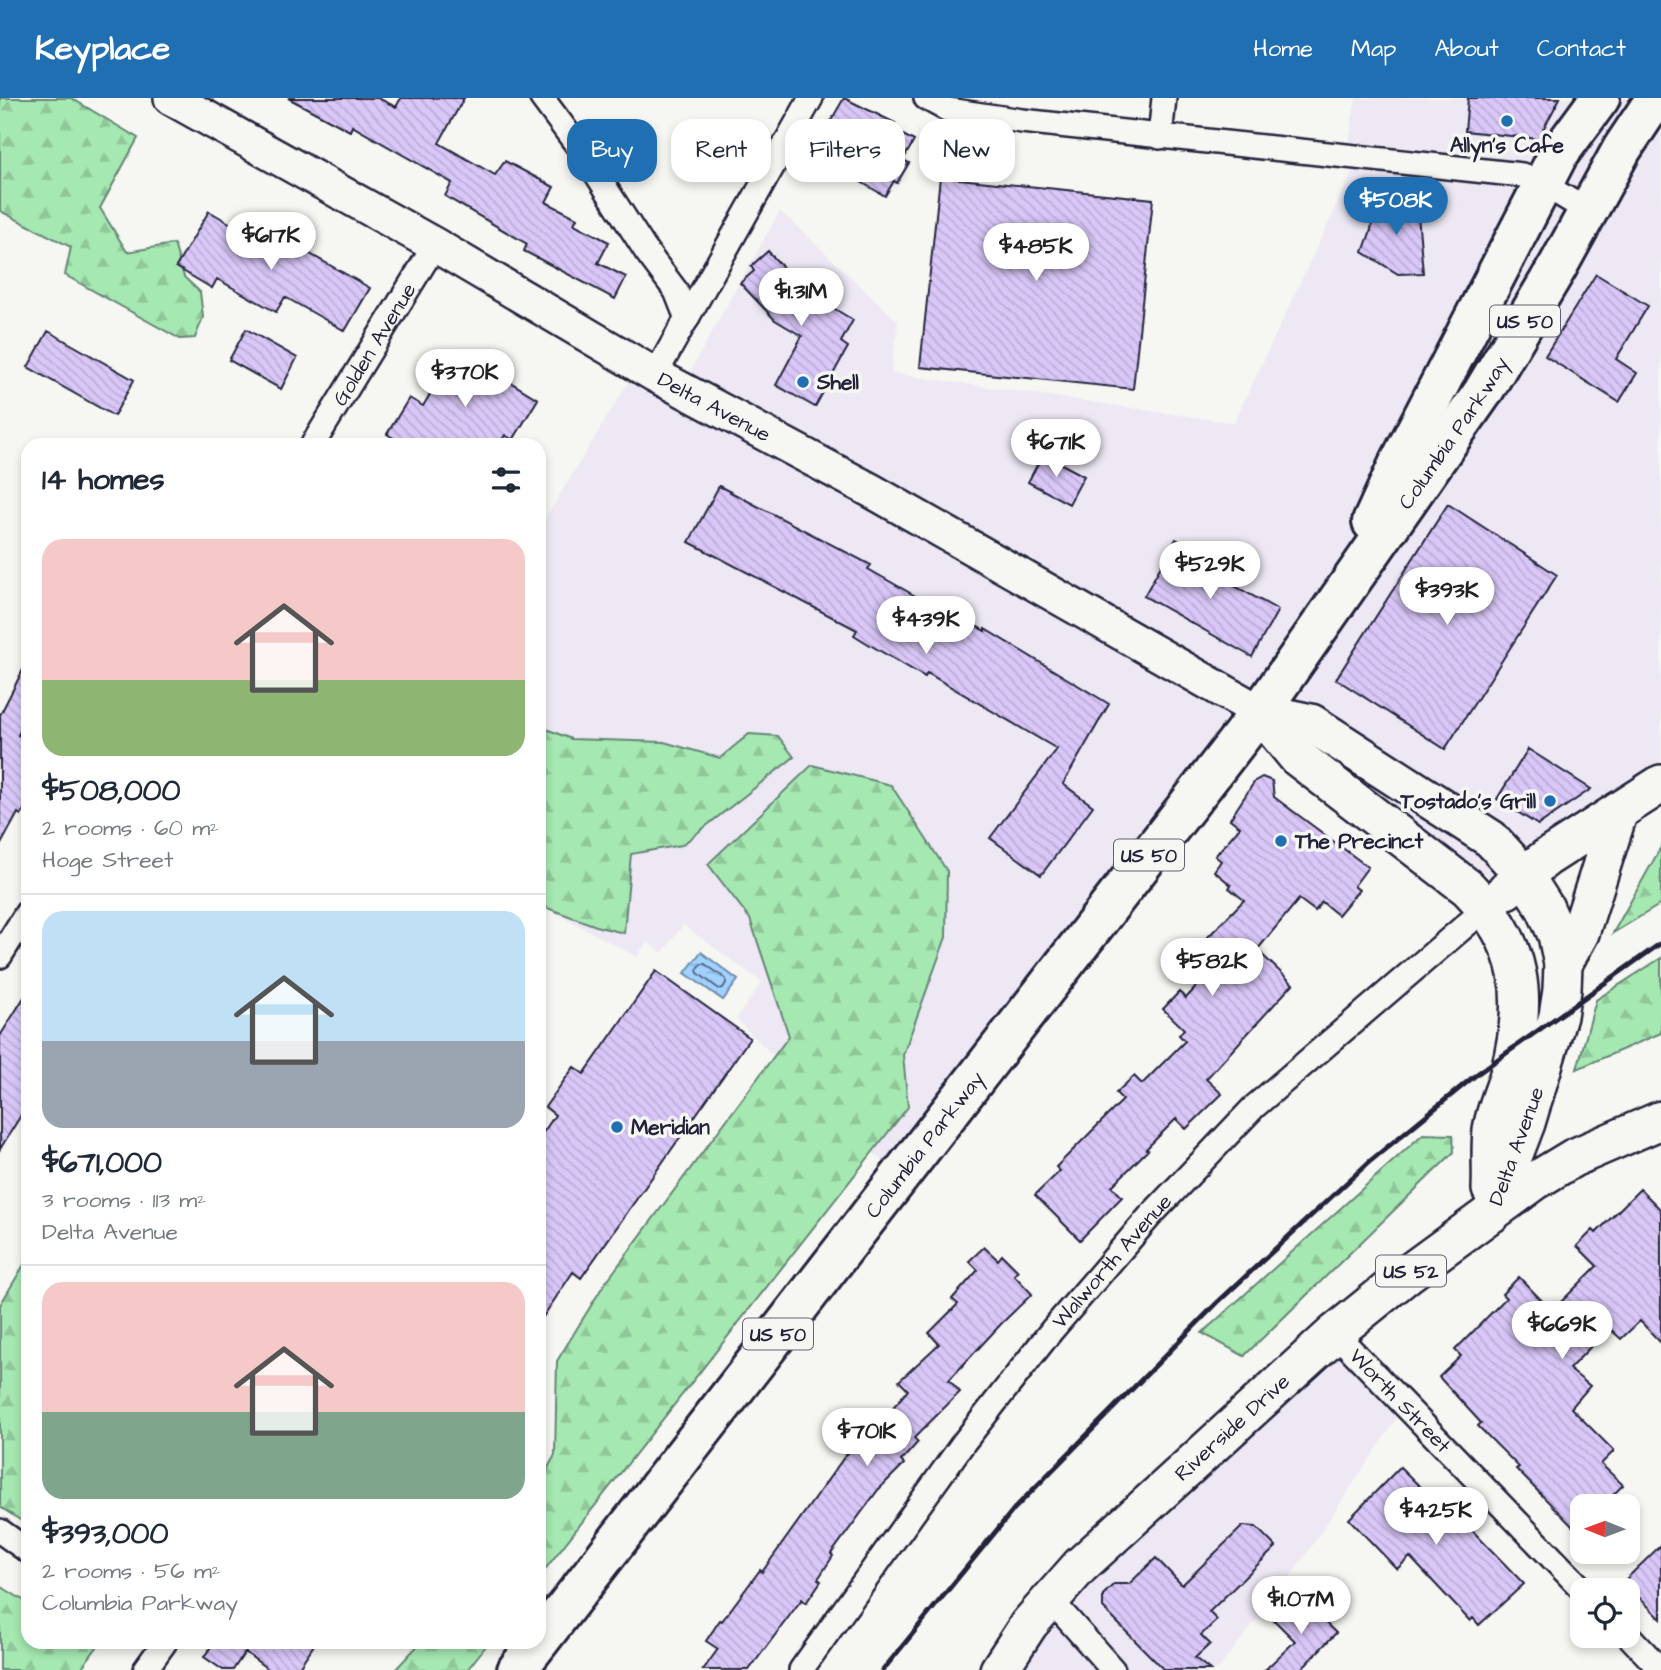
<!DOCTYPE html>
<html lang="en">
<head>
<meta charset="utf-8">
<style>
	:root { --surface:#fff; --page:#f2f2f3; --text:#1f2937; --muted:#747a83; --line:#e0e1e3; --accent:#1f6fb2 }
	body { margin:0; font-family:"Architects Daughter",sans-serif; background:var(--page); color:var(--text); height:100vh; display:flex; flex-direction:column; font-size:26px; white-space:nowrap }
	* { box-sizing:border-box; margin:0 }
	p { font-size:23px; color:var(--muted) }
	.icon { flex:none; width:38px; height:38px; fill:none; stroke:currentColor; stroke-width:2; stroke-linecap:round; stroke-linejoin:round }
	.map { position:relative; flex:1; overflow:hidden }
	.details { position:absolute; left:21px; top:340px; width:525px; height:1211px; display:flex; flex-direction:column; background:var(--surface); border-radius:21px; box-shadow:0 4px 10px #0003 }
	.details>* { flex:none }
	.hud { position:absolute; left:567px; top:21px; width:665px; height:63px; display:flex; gap:14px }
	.needle { width:46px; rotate:271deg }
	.tools { position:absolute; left:1570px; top:1396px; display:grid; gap:14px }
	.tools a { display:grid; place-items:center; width:70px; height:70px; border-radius:14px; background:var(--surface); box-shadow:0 4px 10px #0003; font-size:35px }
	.price { position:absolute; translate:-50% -60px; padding:0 16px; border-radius:24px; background:#fff; color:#222; font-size:23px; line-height:46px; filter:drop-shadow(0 2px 4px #0008) }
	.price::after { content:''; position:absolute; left:50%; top:42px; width:21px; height:16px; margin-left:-10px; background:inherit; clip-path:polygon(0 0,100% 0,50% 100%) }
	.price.current { background:var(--accent); color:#fff }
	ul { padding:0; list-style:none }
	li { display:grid; align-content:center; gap:14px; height:371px; padding:0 21px }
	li+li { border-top:2px solid var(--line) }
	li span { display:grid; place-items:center; height:217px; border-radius:21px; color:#555 }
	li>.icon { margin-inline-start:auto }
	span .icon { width:126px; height:126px; fill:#fffc; stroke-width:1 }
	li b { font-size:30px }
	h2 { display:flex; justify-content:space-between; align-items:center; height:84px; padding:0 21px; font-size:30px }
	.chip { padding:0 24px; border-radius:21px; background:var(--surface); box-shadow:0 4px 10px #0003; font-size:24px; line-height:63px }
	.chip.current { background:var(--accent); color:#fff }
	header { display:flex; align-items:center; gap:42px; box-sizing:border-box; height:98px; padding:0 35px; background:var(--accent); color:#fff }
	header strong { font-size:33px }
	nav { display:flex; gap:38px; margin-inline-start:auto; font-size:24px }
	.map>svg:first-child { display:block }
	.built { fill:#ede8f4 }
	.forest { fill:url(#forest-firs); stroke:#648576; stroke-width:2 }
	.water { fill:url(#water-ripples); stroke:#6e8baf; stroke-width:2 }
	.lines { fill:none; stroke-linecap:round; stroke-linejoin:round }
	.shore { stroke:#556889; stroke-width:2 }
	.building { fill:url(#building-back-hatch); stroke:#22223b; stroke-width:2 }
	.street-casing { stroke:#22223b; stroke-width:28 }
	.secondary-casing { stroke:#22223b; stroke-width:38 }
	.primary-casing { stroke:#22223b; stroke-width:42 }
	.highway-casing { stroke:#22223b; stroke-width:44 }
	.street { stroke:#f6f6f2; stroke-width:23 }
	.secondary { stroke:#f6f6f2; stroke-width:33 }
	.primary { stroke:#f6f6f2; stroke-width:37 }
	.highway { stroke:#f6f6f2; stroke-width:38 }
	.rail { stroke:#22223b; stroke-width:5 }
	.poi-dot { fill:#1f6fb2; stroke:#f6f6f2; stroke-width:2.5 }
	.labels { text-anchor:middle; stroke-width:7; stroke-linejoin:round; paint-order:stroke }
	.shield { fill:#f6f6f2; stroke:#626272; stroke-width:2 }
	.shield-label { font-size:19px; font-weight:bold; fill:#22223b }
	.poi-label { font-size:21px; font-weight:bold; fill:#22223b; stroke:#f6f6f2; text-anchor:start }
	.street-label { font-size:21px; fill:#22223b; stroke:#f6f6f2 }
</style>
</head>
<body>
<header>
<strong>Keyplace</strong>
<nav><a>Home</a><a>Map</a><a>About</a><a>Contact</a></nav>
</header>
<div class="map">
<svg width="1661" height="1572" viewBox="0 0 1661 1572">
	<defs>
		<pattern id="forest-firs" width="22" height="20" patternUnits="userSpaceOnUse" patternTransform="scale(1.75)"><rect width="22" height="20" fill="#a6e8b1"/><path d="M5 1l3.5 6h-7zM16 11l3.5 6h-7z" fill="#8fc799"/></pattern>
		<pattern id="water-ripples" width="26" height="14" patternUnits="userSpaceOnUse" patternTransform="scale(1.75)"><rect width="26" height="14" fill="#a1d1fd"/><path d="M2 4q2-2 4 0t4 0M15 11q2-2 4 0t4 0" fill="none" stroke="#8ab3da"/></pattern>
		<pattern id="building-back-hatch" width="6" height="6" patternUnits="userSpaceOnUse" patternTransform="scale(1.75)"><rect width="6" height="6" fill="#d9c7f8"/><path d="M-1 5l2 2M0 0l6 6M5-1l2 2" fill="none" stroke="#baabd6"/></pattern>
	</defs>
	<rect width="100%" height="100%" fill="#f6f6f2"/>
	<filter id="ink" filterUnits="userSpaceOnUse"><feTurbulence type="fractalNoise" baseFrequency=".0143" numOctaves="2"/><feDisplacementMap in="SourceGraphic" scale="14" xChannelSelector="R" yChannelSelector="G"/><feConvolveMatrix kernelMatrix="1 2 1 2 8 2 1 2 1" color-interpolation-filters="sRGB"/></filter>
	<g filter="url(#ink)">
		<!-- built -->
		<path class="built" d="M1356 0H1661V693L1508 792 1259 614 900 1080 736 921 762 884 683 827 662 855 647 844 637 859 539 806V431L639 267 680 291 780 113 898 223 891 275 1234 325 1359 60 1347 58Z
			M1335 1235 1405 1308 1296 1471 1217 1572H999Z"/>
		<!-- forest -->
		<path class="forest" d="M0 0H71L138 40 100 110 127 154 174 146 184 179 200 194 203 219 195 240 180 241 65 177 71 149 0 113Z
			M539 628 571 641 664 644 720 660 749 636 778 638 794 659 682 747 631 756 624 835 599 829 539 807Z
			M812 667 891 687 947 773 946 839 903 957 908 1009 539 1479V1386L555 1357 557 1263 603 1188 789 938 750 821 708 766Z
			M1661 749V806L1613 835Z
			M1661 860V935L1577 971 1596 902Z
			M1423 1036 1453 1037 1454 1054 1244 1258 1202 1235Z
			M28 1160V1427L0 1409V1207Z
			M0 1488 28 1505V1544H88L97 1549 80 1572H0Z
			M421 1544H489L467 1572H395Z"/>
		<!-- water -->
		<path class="water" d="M701 854 738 882 723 902 685 875Z"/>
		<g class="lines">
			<!-- shore -->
			<path class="shore" d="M701 866H705L726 881V885L723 890 719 891 698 875 697 872Z"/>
		</g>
		<!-- building -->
		<path class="building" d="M288 0H378L396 9 401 0H464L439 45 495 77 505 63 554 89 546 104 577 120 574 126 609 144 598 165 626 179 615 201 524 153 527 146 445 98 452 85 352 28 350 33Z
			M844 0 895 25 892 31 914 43 903 62 909 65 897 85 894 83 885 98 830 66 825 74 807 64Z
			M1468 0H1560L1538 41 1465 33Z
			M940 79 1153 101 1133 291 920 269Z
			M1375 100 1417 105 1423 175 1398 176 1363 154 1371 132Z
			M209 113 248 136 252 130 285 150 289 144 370 190 345 233 285 199 276 214 217 181 212 190 176 169Z
			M768 153 802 191 853 222 841 244 848 249 815 309 776 287 802 238 775 222 740 185 754 173 751 168Z
			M1596 176 1648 208 1616 261 1637 275 1619 304 1545 258Z
			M246 231 297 260 281 291 229 262Z
			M48 233 134 282 114 318 28 269Z
			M457 252 538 301 513 342 505 337 499 346H403L387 336 409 300 423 308Z
			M1043 356 1084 378 1069 406 1028 384Z
			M719 388 871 467 868 471 961 524 963 521 985 533V531L1109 606 1063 686 1093 708 1041 777 990 740 1057 651 927 575 925 579 870 547 854 537 857 532 689 444Z
			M1448 406 1557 477 1445 651 1336 581Z
			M1176 441 1194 451 1188 462 1278 512 1252 559 1144 498Z
			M28 562V617L18 637 28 642V704L21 717 18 715 0 748V617Z
			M1528 651 1591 691 1538 727 1497 701Z
			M1262 679 1272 683 1274 699 1368 769 1354 788 1359 792 1338 817 1322 804 1315 813 1299 801 1257 852 1293 886 1206 981 1222 996 1186 1031 1176 1021 1146 1051 1148 1052 1112 1088 1122 1099 1080 1142 1035 1097 1060 1073 1056 1069 1123 1002 1116 995 1134 978 1142 986 1185 943 1179 937 1184 931 1163 911 1179 894 1186 900 1222 861 1203 844 1244 802 1229 790 1231 787 1214 773 1221 763 1215 758 1240 729 1230 721 1255 683Z
			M656 873 750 940 581 1180 573 1174 539 1225V1041L555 1017 545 1009 574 969 584 976Z
			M28 893V1006L0 1051V938Z
			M1640 1091 1661 1112V1245L1640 1223 1621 1241 1609 1230 1569 1271 1590 1288 1571 1310 1614 1353 1601 1366 1623 1387 1601 1409H1582V1438L1516 1371 1519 1369 1478 1328 1481 1325 1439 1279 1461 1258 1455 1252 1506 1200 1502 1196 1519 1179 1546 1207 1548 1205 1554 1211 1597 1168 1577 1148 1593 1132 1596 1135Z
			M984 1149 998 1162 1002 1157 1018 1173 1014 1177 1032 1196 1002 1225 949 1282 960 1294 914 1340 918 1344 901 1363 904 1366 878 1392 831 1456 833 1458 818 1481 821 1483 806 1505 802 1501 749 1572H703L718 1551 706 1543 720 1522 722 1523 760 1472 762 1474 845 1358 883 1321 908 1292 899 1283 939 1246 929 1235 958 1206 952 1201 978 1172 969 1163Z
			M1400 1369 1460 1428 1464 1424 1524 1486 1479 1527 1473 1520 1470 1523 1410 1459 1397 1471 1349 1421Z
			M1243 1428 1256 1429 1276 1449 1209 1514 1217 1522 1201 1537 1210 1546 1195 1560 1210 1572H1164L1103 1510V1497L1114 1486H1129L1156 1460 1182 1487Z
			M1661 1447V1521L1623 1484Z
			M1298 1498 1336 1535 1300 1572H1265L1295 1543 1274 1522Z
			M214 1544H316L297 1572H269L245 1554 233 1572H223L204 1559Z"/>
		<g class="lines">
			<!-- street casing -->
			<g class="street-casing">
				<g id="street">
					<path d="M542 0 583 55 646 153 676 193 687 221"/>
					<path d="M926 0 948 12 1022 23 1522 77 1543 86 1586 112"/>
					<path d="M1160 39 1164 0"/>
					<path d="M655 277 811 0"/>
					<path id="s1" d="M313 346 435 147"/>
					<path d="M0 858 28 813"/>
					<path id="s2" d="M1335 1235 1584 1493"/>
					<path d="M0 1433 28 1453"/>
					<path d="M1050 1501 1113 1572"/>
					<path d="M1628 1537 1661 1572"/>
					<path d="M145 1572 165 1544"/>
					<path id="s3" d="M801 1572 964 1344 1052 1232 1150 1118 1254 1009 1487 809"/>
				</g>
			</g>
			<!-- secondary casing -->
			<g class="secondary-casing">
				<g id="secondary">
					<path id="s4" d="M171 0 435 147 655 277 872 393 1260 614"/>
				</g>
			</g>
			<!-- primary casing -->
			<g class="primary-casing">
				<g id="primary">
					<path d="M1260 614 1311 625 1491 741 1524 777 1545 810 1557 837 1563 866 1562 892 1558 918 1526 1025 1491 1116"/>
					<path d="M1260 614 1297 659 1468 790C1524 847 1529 900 1509 976 1504 994 1494 1014 1492 1033 1490 1052 1492 1072 1491 1091"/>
					<path d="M1506 792 1546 760 1661 686"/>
					<path d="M1563 866 1580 835 1619 713"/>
					<path id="s5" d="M999 1572 1029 1526 1080 1468 1335 1235 1409 1175 1535 1083 1573 1060 1661 1022"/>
				</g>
			</g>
			<!-- highway casing -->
			<g class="highway-casing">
				<g id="highway">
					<path d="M1372 424 1397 369 1558 57 1600 0"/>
					<path id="s6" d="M517 1572 1260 614 1483 294 1558 168 1622 51 1656 0"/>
				</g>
			</g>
			<!-- street -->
			<use href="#street" class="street"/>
			<!-- secondary -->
			<use href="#secondary" class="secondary"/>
			<!-- primary -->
			<use href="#primary" class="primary"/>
			<!-- highway -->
			<use href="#highway" class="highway"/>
			<!-- rail -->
			<path class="rail" d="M883 1572 1014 1411 1218 1204 1369 1064 1477 976 1661 845"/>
		</g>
	</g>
	<!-- markers -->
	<g class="poi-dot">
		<circle cx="1507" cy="23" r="7"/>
		<circle cx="803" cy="284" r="7"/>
		<circle cx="1550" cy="703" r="7"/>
		<circle cx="1281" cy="743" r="7"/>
		<circle cx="617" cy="1029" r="7"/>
	</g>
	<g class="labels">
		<!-- shield labels -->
		<g class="shield">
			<rect x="1490" y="207.5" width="70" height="31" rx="5"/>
			<rect x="1114" y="741.5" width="70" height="31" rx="5"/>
			<rect x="1376" y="1157.5" width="70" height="31" rx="5"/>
			<rect x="743" y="1220.5" width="70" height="31" rx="5"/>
		</g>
		<g class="shield-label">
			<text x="1525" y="230">US 50</text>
			<text x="1149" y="764">US 50</text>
			<text x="1411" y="1180">US 52</text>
			<text x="778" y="1243">US 50</text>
		</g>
		<!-- poi labels -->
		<g class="poi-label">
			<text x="1507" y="54" text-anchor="middle">Allyn's Cafe</text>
			<text x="817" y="291">Shell</text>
			<text x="1536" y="710" text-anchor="end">Tostado’s Grill</text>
			<text x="1295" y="750">The Precinct</text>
			<text x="631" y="1036">Meridian</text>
		</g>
		<!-- street labels -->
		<g class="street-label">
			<text dy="7" stroke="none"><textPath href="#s1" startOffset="117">Golden Avenue</textPath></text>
			<text dy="7" stroke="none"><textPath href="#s4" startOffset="625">Delta Avenue</textPath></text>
			<text dy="7" stroke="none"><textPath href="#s6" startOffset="1552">Columbia Parkway</textPath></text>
			<text dy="7" stroke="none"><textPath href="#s6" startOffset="665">Columbia Parkway</textPath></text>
			<text transform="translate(1516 1048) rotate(-70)" y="7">Delta Avenue</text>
			<text dy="7" stroke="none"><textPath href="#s3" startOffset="514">Walworth Avenue</textPath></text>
			<text dy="7" stroke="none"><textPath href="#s2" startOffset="94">Worth Street</textPath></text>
			<text dy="7" stroke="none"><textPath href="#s5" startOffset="338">Riverside Drive</textPath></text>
		</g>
	</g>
</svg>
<div class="tools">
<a><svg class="needle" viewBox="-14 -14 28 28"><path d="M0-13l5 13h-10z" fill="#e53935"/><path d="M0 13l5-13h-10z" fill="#747a83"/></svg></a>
<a><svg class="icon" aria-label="locate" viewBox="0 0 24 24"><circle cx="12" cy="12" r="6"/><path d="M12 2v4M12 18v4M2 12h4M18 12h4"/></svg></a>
</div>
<b class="price current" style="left:1396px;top:139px">$508K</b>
<b class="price" style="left:271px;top:174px">$617K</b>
<b class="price" style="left:1036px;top:185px">$485K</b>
<b class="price" style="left:801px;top:230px">$1.31M</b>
<b class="price" style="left:465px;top:311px">$370K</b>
<b class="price" style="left:1056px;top:381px">$671K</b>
<b class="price" style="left:1210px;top:503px">$529K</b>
<b class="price" style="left:1447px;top:529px">$393K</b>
<b class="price" style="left:926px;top:558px">$439K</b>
<b class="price" style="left:1212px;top:900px">$582K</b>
<b class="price" style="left:1562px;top:1263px">$669K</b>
<b class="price" style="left:867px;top:1370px">$701K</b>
<b class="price" style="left:1436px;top:1449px">$425K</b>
<b class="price" style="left:1301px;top:1538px">$1.07M</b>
<div class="hud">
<a class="chip current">Buy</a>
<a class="chip">Rent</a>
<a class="chip">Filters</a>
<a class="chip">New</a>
</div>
<section class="details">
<h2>14 homes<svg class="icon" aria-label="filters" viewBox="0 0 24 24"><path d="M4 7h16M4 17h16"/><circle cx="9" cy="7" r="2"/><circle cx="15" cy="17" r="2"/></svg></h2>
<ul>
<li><span style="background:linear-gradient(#f6c9c9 65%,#8fb573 0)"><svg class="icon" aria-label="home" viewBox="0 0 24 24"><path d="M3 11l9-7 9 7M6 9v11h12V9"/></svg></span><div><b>$508,000</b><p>2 rooms · 60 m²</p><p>Hoge Street</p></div></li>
<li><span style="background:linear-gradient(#bfe0f5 60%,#9aa5b1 0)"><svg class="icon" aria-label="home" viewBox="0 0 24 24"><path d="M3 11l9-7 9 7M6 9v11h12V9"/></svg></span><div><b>$671,000</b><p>3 rooms · 113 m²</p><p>Delta Avenue</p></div></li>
<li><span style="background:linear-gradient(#f6c9c9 60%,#7fa58c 0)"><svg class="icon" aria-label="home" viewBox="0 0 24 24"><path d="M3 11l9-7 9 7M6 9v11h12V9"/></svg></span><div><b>$393,000</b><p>2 rooms · 56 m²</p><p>Columbia Parkway</p></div></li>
</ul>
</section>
</div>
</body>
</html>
